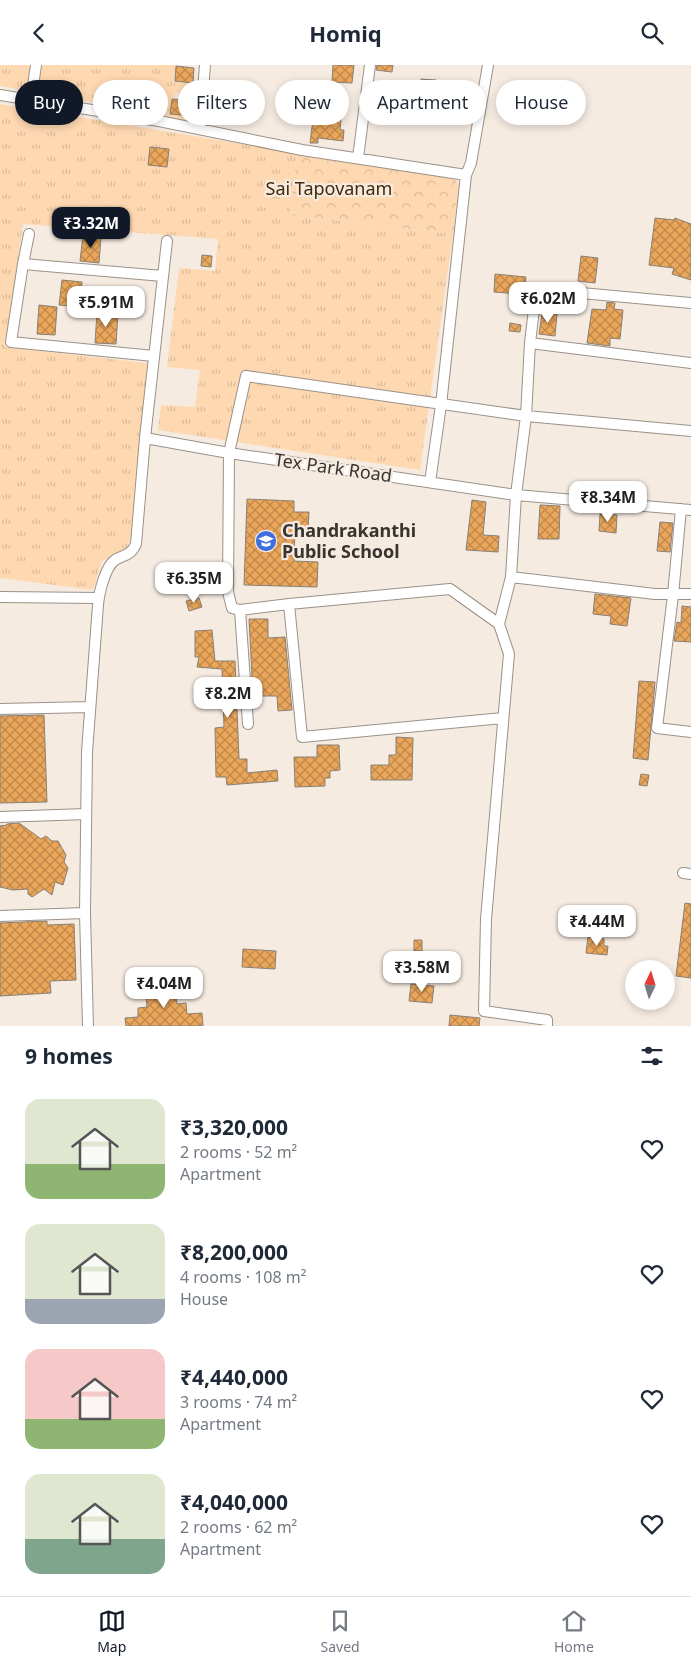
<!DOCTYPE html>
<html lang="en">
<head>
<meta charset="utf-8">
<style>
	:root { --surface:#fff; --page:#f2f2f3; --text:#1f2937; --muted:#747a83; --line:#e0e1e3; --accent:#111827 }
	body { margin:0; font-family:"Noto Sans",sans-serif; background:var(--page); color:var(--text); height:100vh; display:flex; flex-direction:column; font-size:19px; white-space:nowrap }
	* { box-sizing:border-box; margin:0 }
	p { font-size:16px; color:var(--muted) }
	.icon { flex:none; width:28px; height:28px; fill:none; stroke:currentColor; stroke-width:2; stroke-linecap:round; stroke-linejoin:round }
	.map { position:relative; height:961px; overflow:hidden }
	.sheet { display:flex; flex-direction:column; background:var(--surface); flex:1 }
	.sheet>* { flex:none }
	.top-card { position:absolute; left:15px; top:15px; width:661px; height:45px; display:flex; gap:10px }
	.needle { width:32px; rotate:4deg }
	.tools { position:absolute; left:625px; top:895px; display:grid; gap:10px }
	.tools a { display:grid; place-items:center; width:50px; height:50px; border-radius:50%; background:var(--surface); box-shadow:0 2px 8px #0003; font-size:25px }
	.price { position:absolute; translate:-50% -42px; padding:0 11px; border-radius:10px; background:#fff; color:#222; font-size:16px; line-height:32px; filter:drop-shadow(0 1px 2px #0008) }
	.price::after { content:''; position:absolute; left:50%; top:30px; width:15px; height:11px; margin-left:-8px; background:inherit; clip-path:polygon(0 0,100% 0,50% 100%) }
	.price.current { background:var(--accent); color:#fff }
	ul { padding:0; list-style:none }
	li { display:flex; align-items:center; gap:15px; height:125px; padding:0 25px }
	li span { display:grid; place-items:center; flex:none; width:140px; height:100px; border-radius:15px; color:#555 }
	li>.icon { margin-inline-start:auto }
	span .icon { width:60px; height:60px; fill:#fffc; stroke-width:1 }
	li b { font-size:21px }
	h2 { display:flex; justify-content:space-between; align-items:center; height:60px; padding:0 25px; font-size:21px }
	.pill { padding:0 18px; border-radius:22px; background:var(--surface); box-shadow:0 2px 8px #0003; font-size:18px; line-height:45px }
	.pill.current { background:var(--accent); color:#fff }
	header { display:flex; justify-content:space-between; align-items:center; height:65px; padding:0 25px; background:var(--surface); font-size:22px; font-weight:700 }
	.tab-bar { display:flex; justify-content:space-around; align-items:center; height:70px; border-top:1px solid var(--line); background:var(--surface); font-size:14px; color:var(--muted) }
	.tab-bar a { display:grid; justify-items:center; gap:2px }
	.tab-bar .current { color:var(--accent) }
	.map>svg:first-child { display:block }
	.grass { fill:url(#grass-tufts) }
	.park { fill:url(#park-crowns) }
	.building { fill:url(#building-cross-hatch); stroke:#898077 }
	.lines { fill:none; stroke-linecap:round; stroke-linejoin:round }
	.minor-casing { stroke:#9b9188; stroke-width:12 }
	.minor { stroke:#fff; stroke-width:10 }
	.labels { text-anchor:middle; stroke-width:4.5; stroke-linejoin:round; paint-order:stroke }
	.park-label { font-size:18px; fill:#442907; stroke:#f6ebe1 }
	.street-label { font-size:18px; fill:#383430; stroke:#f6ebe1 }
	.poi-label { font-size:18px; font-weight:bold; fill:#383430; stroke:#f6ebe1; text-anchor:start }
</style>
</head>
<body>
<header><svg class="icon" aria-label="back" viewBox="0 0 24 24"><path d="M15 5l-7 7 7 7"/></svg>Homiq<svg class="icon" aria-label="search" viewBox="0 0 24 24"><circle cx="10" cy="10" r="6"/><path d="M15 15l6 6"/></svg></header>
<div class="map">
<svg width="691" height="961" viewBox="0 0 691 961">
	<defs>
		<pattern id="grass-tufts" width="24" height="20" patternUnits="userSpaceOnUse" patternTransform="scale(1.25)"><rect width="24" height="20" fill="#fed8b1"/><path d="M3 7l-1-3M5 7V3M7 7l1-3M15 17l-1-3M17 17v-4M19 17l1-3" fill="none" stroke="#daba99"/></pattern>
		<pattern id="park-crowns" width="20" height="18" patternUnits="userSpaceOnUse" patternTransform="scale(1.25)"><rect width="20" height="18" fill="#fed8b1"/><path d="M2 6a3 3 0 1 1 6 0M12 15a3 3 0 1 1 6 0" fill="none" stroke="#daba99"/></pattern>
		<pattern id="building-cross-hatch" width="8" height="8" patternUnits="userSpaceOnUse" patternTransform="scale(1.25)"><rect width="8" height="8" fill="#eaa65a"/><path d="M0 0l8 8M0 8l8-8" fill="none" stroke="#bf884b"/></pattern>
	</defs>
	<rect width="100%" height="100%" fill="#f6ebe1"/>
	<!-- grass -->
	<path class="grass" d="M0 0H176L174 16 200 19 199 31 175 28 173 45 198 49 197 58 152 50 154 28 122 23 120 42 0 21Z
		M0 39 297 88 290 150 453 169 420 405 158 365 161 340 195 342 200 305 167 302 179 203 215 206 218 174 23 159 5 282 147 298 133 467 127 483 102 496 93 525 0 513Z"/>
	<!-- park -->
	<path class="park" d="M297 88 451 110 459 119 453 169 290 150Z"/>
	<!-- building -->
	<path class="building" d="M333 0H354L352 18 332 17Z
		M377 0H393L392 7 376 5Z
		M176 1 194 3 193 18 175 16Z
		M421 14 436 15 433 34 419 32Z
		M121 25 136 26 134 44 119 42Z
		M172 34 195 36 194 51 170 49Z
		M321 44 342 46 340 65H344L343 76 318 73V78H310L313 54 320 55Z
		M150 82 169 84 167 102 148 100Z
		M655 153 674 155 675 153 691 159V215L672 209 674 203 649 200Z
		M83 170 101 172 99 198 80 196Z
		M202 190 212 191 211 202 201 201Z
		M581 191 598 193 595 218 578 216Z
		M495 209 526 212 524 225 519 224 518 229 494 227Z
		M62 215 82 217 80 242 59 240Z
		M607 237 615 238 614 244 623 245 620 274 610 273V281L587 278 592 244 606 245Z
		M39 240 57 242 55 270 37 269Z
		M97 247 118 248 116 279 95 278Z
		M542 248 557 249 555 271 539 269Z
		M510 258 521 260 520 267 509 266Z
		M247 434 294 436V447H309L308 464 295 463 294 496 318 497 317 522 244 520Z
		M472 435 486 437 483 470 499 471 498 487 466 485Z
		M540 440 560 441 559 474H538Z
		M600 449 617 450 616 468 599 466Z
		M660 457 673 458 670 487 657 486Z
		M595 529 631 533 627 561 610 559 611 551 593 549Z
		M199 533 202 542 189 546 186 536Z
		M682 541 691 542V577L674 576 677 557 681 558Z
		M249 554H268V573L285 572 292 645 278 646 277 631H253Z
		M212 565 215 596H235L239 694H247V708L277 705 278 716 227 720 226 712H216L215 663 224 662 222 604 197 602 199 592H195V566Z
		M639 616 655 617 648 695 633 693Z
		M44 650 47 737 0 738V651Z
		M396 672 413 673 412 715H371V700H389V690H396Z
		M317 680H339L340 705 330 706V713H325V721L295 722 294 692H317Z
		M641 709 649 710 647 721 639 720Z
		M19 758 41 774 46 771 52 776H58L66 790 64 797 68 803 63 820 55 817 52 830 44 824 32 832 28 829V824L13 825 0 822V761L7 760V759Z
		M685 838 691 839V913L676 911Z
		M47 856V860L74 859 76 915 50 916 51 928 0 931V858Z
		M588 872 604 874V881H608L607 890 586 888Z
		M414 875H422V886H414Z
		M243 884 276 886 275 904 242 902Z
		M166 905 168 928 176 927 177 939 186 938 187 949 202 948 203 961H126L125 953 138 952V943L147 942 146 929 158 928 155 906Z
		M411 919 434 921 432 938 409 936Z
		M450 950 480 953 479 961H449Z"/>
	<g class="lines">
		<!-- minor casing -->
		<g class="minor-casing">
			<path id="minor" d="M0 30 159 56 302 85 466 110 441 340 430 417
				M366 31 480 48
				M31 35 36 0
				M200 64 205 0
				M358 93 370 0
				M466 110 471 98 488 0
				M29 169 23 199 11 277 154 291
				M23 199 163 211
				M691 238 559 226 536 227 530 278 691 298
				M145 373 167 176
				M681 444 673 530 657 663 691 667
				M511 512 655 529H691
				M0 532 99 533
				M289 539 302 672 503 653
				M240 545 248 659
				M499 559 511 512 516 430 526 351 530 278
				M0 644 90 642
				M0 752 86 749
				M683 808 691 809
				M0 851 85 848
				M88 961 85 848 87 687 98 540C99 528 105 502 115 495 124 489 130 492 136 479L145 373 229 388 516 430 691 445
				M547 961V955L484 946 486 854 509 589 499 559 450 524 289 539 240 545 232 543 228 527 229 388 246 311 526 351 691 366"/>
		</g>
		<!-- minor -->
		<use href="#minor" class="minor"/>
	</g>
	<!-- icons -->
	<defs>
		<g id="school-disc" transform="scale(1.125)"><circle r="9.5" fill="#416edf" stroke="#f6ebe1"/><path d="M0-5L7-2L0 1L-7-2ZM-4 1L0 2.5L4 1V4Q0 6-4 4Z" fill="#fff"/></g>
	</defs>
	<g fill-rule="evenodd">
		<use href="#school-disc" x="266" y="476"/>
	</g>
	<g class="labels">
		<!-- park labels -->
		<g class="park-label">
			<text x="329" y="130">Sai Tapovanam</text>
		</g>
		<!-- street labels -->
		<g class="street-label">
			<text transform="translate(333 403) rotate(8)" y="6">Tex Park Road</text>
		</g>
		<!-- poi labels -->
		<g class="poi-label">
			<text x="282" y="472">Chandrakanthi<tspan x="282" dy="21">Public School</tspan></text>
		</g>
	</g>
</svg>
<div class="tools">
<a><svg class="needle" viewBox="-14 -14 28 28"><path d="M0-13l5 13h-10z" fill="#e53935"/><path d="M0 13l5-13h-10z" fill="#747a83"/></svg></a>
</div>
<b class="price current" style="left:91px;top:184px">₹3.32M</b>
<b class="price" style="left:548px;top:259px">₹6.02M</b>
<b class="price" style="left:106px;top:263px">₹5.91M</b>
<b class="price" style="left:608px;top:458px">₹8.34M</b>
<b class="price" style="left:194px;top:539px">₹6.35M</b>
<b class="price" style="left:228px;top:654px">₹8.2M</b>
<b class="price" style="left:597px;top:882px">₹4.44M</b>
<b class="price" style="left:422px;top:928px">₹3.58M</b>
<b class="price" style="left:164px;top:944px">₹4.04M</b>
<div class="top-card">
<a class="pill current">Buy</a>
<a class="pill">Rent</a>
<a class="pill">Filters</a>
<a class="pill">New</a>
<a class="pill">Apartment</a>
<a class="pill">House</a>
</div>
</div>
<section class="sheet">
<h2>9 homes<svg class="icon" aria-label="filters" viewBox="0 0 24 24"><path d="M4 7h16M4 17h16"/><circle cx="9" cy="7" r="2"/><circle cx="15" cy="17" r="2"/></svg></h2>
<ul>
<li><span style="background:linear-gradient(#dfe7d0 65%,#8fb573 0)"><svg class="icon" aria-label="home" viewBox="0 0 24 24"><path d="M3 11l9-7 9 7M6 9v11h12V9"/></svg></span><div><b>₹3,320,000</b><p>2 rooms · 52 m²</p><p>Apartment</p></div><svg class="icon" aria-label="heart" viewBox="0 0 24 24"><path d="M12 20l-8-8c-3-5 5-10 8-4 3-6 11-1 8 4z"/></svg></li>
<li><span style="background:linear-gradient(#dfe7d0 75%,#9aa5b1 0)"><svg class="icon" aria-label="home" viewBox="0 0 24 24"><path d="M3 11l9-7 9 7M6 9v11h12V9"/></svg></span><div><b>₹8,200,000</b><p>4 rooms · 108 m²</p><p>House</p></div><svg class="icon" aria-label="heart" viewBox="0 0 24 24"><path d="M12 20l-8-8c-3-5 5-10 8-4 3-6 11-1 8 4z"/></svg></li>
<li><span style="background:linear-gradient(#f6c9c9 70%,#8fb573 0)"><svg class="icon" aria-label="home" viewBox="0 0 24 24"><path d="M3 11l9-7 9 7M6 9v11h12V9"/></svg></span><div><b>₹4,440,000</b><p>3 rooms · 74 m²</p><p>Apartment</p></div><svg class="icon" aria-label="heart" viewBox="0 0 24 24"><path d="M12 20l-8-8c-3-5 5-10 8-4 3-6 11-1 8 4z"/></svg></li>
<li><span style="background:linear-gradient(#dfe7d0 65%,#7fa58c 0)"><svg class="icon" aria-label="home" viewBox="0 0 24 24"><path d="M3 11l9-7 9 7M6 9v11h12V9"/></svg></span><div><b>₹4,040,000</b><p>2 rooms · 62 m²</p><p>Apartment</p></div><svg class="icon" aria-label="heart" viewBox="0 0 24 24"><path d="M12 20l-8-8c-3-5 5-10 8-4 3-6 11-1 8 4z"/></svg></li>
</ul>
</section>
<nav class="tab-bar">
<a class="current"><svg class="icon" aria-label="map" viewBox="0 0 24 24"><path d="M3 6l6-2 6 2 6-2v14l-6 2-6-2-6 2zM9 4v14M15 6v14"/></svg>Map</a>
<a><svg class="icon" aria-label="saved" viewBox="0 0 24 24"><path d="M7 4h10v16l-5-4-5 4z"/></svg>Saved</a>
<a><svg class="icon" aria-label="home" viewBox="0 0 24 24"><path d="M3 11l9-7 9 7M6 9v11h12V9"/></svg>Home</a>
</nav>
</body>
</html>
